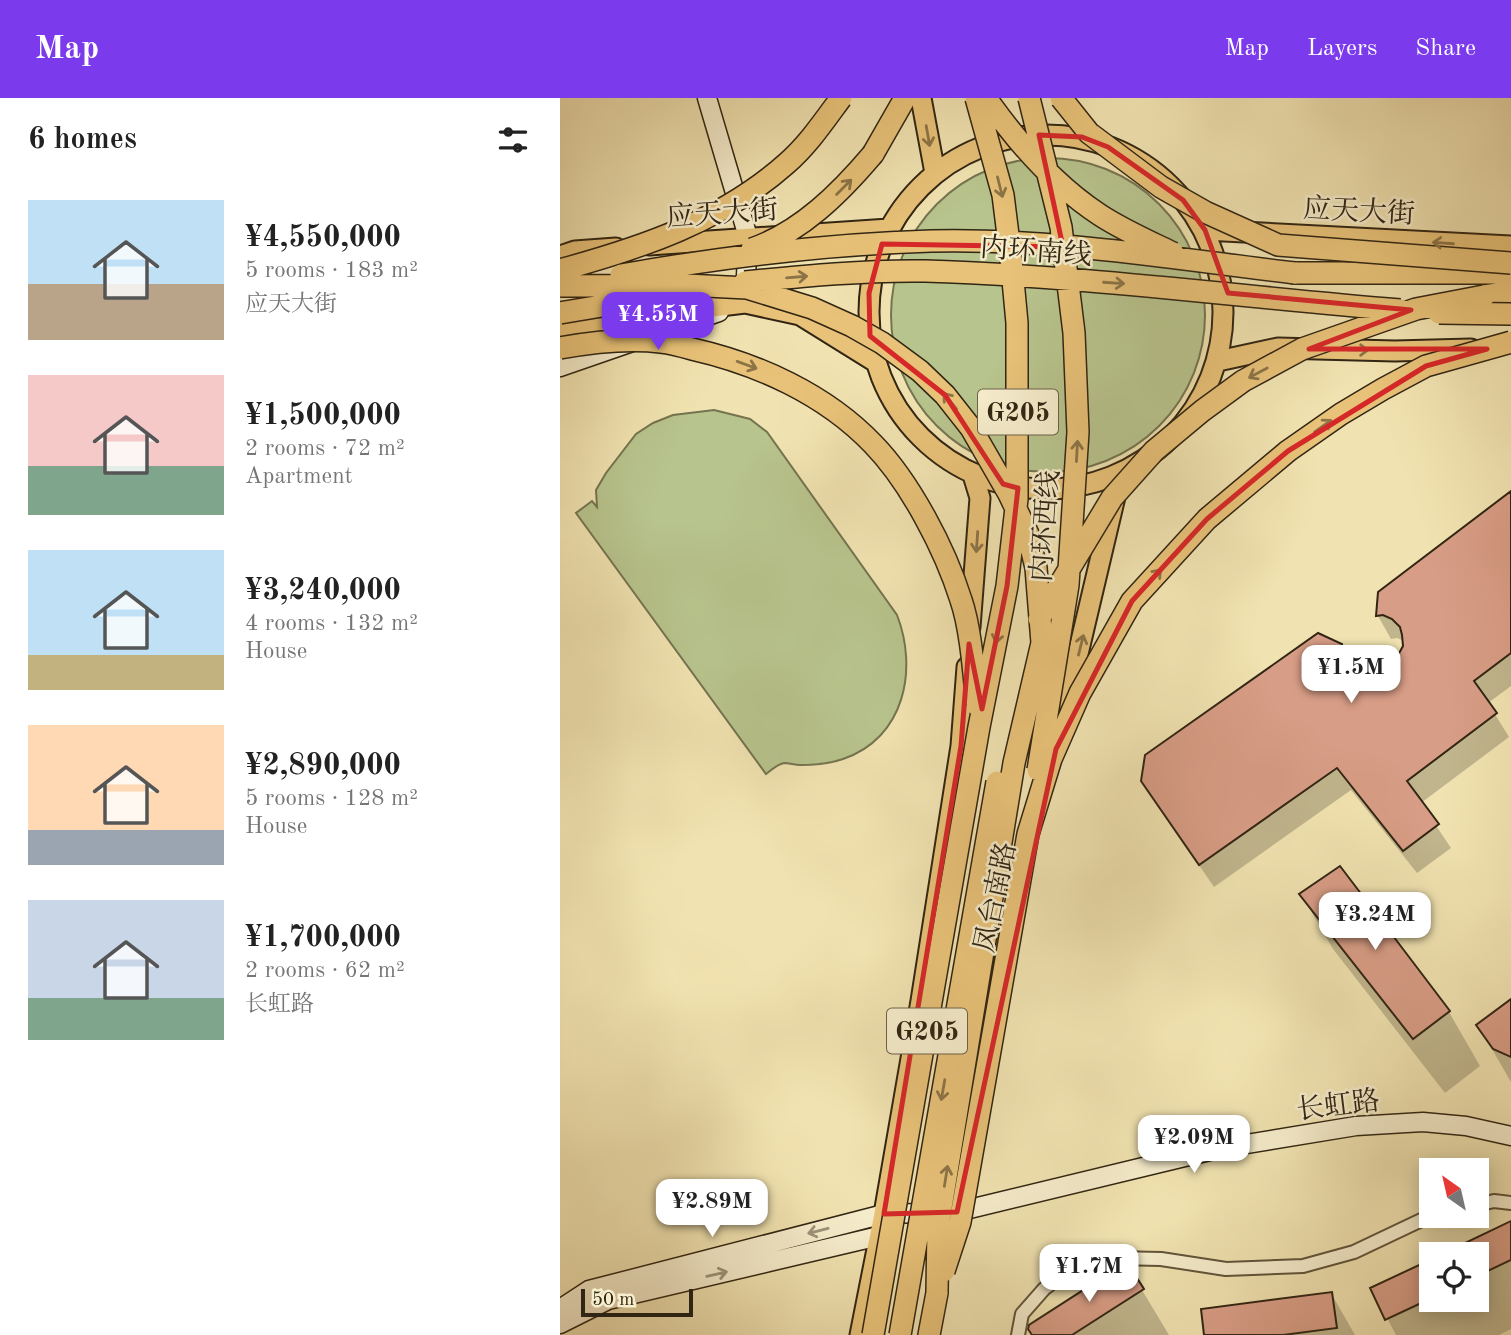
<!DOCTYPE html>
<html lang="en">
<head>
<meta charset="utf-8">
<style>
	:root { --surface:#fff; --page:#f6f6f6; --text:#222; --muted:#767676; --accent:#7c3aed }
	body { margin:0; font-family:"Old Standard TT","Noto Serif SC",serif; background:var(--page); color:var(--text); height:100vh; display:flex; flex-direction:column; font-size:26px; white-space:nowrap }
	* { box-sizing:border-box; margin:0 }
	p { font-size:23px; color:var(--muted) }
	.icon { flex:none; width:38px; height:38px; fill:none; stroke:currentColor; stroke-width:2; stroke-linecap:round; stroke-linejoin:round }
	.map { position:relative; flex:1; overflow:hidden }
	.side { display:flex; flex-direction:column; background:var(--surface); width:560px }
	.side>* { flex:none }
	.needle { width:46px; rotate:326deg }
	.fabs { position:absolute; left:859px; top:1060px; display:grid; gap:14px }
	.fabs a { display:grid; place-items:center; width:70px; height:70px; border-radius:0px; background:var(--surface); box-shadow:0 4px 18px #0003; font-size:35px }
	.scale { position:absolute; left:21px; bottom:18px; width:112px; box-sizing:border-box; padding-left:7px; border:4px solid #312513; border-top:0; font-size:19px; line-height:24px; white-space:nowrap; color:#312513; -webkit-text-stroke:5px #f6edcc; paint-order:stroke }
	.price { position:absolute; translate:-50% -60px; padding:0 16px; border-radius:14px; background:#fff; color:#222; font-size:23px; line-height:46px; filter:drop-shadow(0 2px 4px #0008) }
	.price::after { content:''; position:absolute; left:50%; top:42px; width:21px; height:16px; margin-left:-10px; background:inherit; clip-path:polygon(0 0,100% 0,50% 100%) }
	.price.on { background:var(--accent); color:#fff }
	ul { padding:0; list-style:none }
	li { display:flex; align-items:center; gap:21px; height:175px; padding:0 28px }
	li span { display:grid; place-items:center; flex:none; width:196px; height:140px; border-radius:0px; color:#555 }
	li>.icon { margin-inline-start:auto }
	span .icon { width:84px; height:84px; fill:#fffc; stroke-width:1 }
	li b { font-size:30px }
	h2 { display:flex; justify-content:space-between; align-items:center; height:84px; padding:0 28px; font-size:30px }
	header { display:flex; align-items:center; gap:42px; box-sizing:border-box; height:98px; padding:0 35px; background:var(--accent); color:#fff }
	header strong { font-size:33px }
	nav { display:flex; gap:38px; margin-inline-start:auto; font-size:24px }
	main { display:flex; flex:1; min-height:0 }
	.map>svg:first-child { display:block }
	.green { fill:#b8c48d; stroke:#747450; stroke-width:2 }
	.shadow { fill:#0003 }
	.building { fill:#d89d86; stroke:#312513; stroke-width:2 }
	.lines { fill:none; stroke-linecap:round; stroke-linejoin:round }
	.street-casing { stroke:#61543a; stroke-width:16 }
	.secondary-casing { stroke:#312513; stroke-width:21 }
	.primary-casing { stroke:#312513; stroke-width:23 }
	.highway-casing { stroke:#312513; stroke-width:24 }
	.street { stroke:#f6edcc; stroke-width:12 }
	.secondary { stroke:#f6edcc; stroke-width:18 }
	.primary { stroke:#e8c278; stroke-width:19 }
	.highway { stroke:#e8c278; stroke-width:21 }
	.highway-bridge-casing { stroke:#312513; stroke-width:24; stroke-linecap:butt }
	.highway-bridge { stroke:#e8c278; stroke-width:21 }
	.oneway { stroke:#8c7446 }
	.oneway2 { stroke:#9d9379 }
	.marked { fill:none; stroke:#d62828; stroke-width:5; stroke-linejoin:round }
	.labels { text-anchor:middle; stroke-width:5; stroke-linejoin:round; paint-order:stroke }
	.shield { fill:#f6edcc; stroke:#6c614a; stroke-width:2 }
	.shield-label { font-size:26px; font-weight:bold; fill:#312513 }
	.street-label { font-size:28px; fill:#312513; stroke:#f6edcc }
</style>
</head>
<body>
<header>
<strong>Map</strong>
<nav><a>Map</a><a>Layers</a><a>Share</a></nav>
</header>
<main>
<section class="side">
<h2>6 homes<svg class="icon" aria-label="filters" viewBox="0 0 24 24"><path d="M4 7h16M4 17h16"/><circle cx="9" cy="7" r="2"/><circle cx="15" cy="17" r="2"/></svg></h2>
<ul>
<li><span style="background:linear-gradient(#bfe0f5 60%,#b9a48a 0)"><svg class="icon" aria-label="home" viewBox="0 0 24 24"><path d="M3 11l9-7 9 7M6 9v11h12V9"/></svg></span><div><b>¥4,550,000</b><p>5 rooms · 183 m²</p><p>应天大街</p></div></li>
<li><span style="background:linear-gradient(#f6c9c9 65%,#7fa58c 0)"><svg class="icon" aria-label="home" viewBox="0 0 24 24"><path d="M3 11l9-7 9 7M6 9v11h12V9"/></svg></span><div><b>¥1,500,000</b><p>2 rooms · 72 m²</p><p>Apartment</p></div></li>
<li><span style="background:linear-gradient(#bfe0f5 75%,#c2b280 0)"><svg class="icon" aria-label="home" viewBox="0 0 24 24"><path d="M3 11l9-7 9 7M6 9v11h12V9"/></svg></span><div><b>¥3,240,000</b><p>4 rooms · 132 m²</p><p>House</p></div></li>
<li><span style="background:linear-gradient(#ffd9b3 75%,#9aa5b1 0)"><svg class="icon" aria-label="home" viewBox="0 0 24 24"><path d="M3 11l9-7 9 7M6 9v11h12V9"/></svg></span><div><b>¥2,890,000</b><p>5 rooms · 128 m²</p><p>House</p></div></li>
<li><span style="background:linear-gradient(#c9d6e8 70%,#7fa58c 0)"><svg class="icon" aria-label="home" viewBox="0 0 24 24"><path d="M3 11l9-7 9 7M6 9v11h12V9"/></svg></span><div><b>¥1,700,000</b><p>2 rooms · 62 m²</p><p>长虹路</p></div></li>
</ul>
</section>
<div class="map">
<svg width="951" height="1237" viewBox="0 0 951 1237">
	<rect width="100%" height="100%" fill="#f1e3b1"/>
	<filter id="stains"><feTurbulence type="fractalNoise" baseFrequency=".00286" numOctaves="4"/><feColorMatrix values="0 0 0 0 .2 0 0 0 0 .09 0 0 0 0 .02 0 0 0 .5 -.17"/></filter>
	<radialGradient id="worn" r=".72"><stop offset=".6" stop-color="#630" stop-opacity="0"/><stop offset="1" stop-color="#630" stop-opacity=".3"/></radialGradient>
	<!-- green -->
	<path class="green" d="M331 217a157 157 0 1 1 314 0a157 157 0 1 1-314 0Z
		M154 312 190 321 207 334 337 517C358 571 345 640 283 661 269 666 255 667 240 667 235 667 229 665 224 665 218 666 211 672 206 676L16 415 32 403 37 409 36 392 46 375 76 336 93 325 113 317Z"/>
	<!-- shadow -->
	<path class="shadow" d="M951 395V588L928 605 949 639 861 705 891 750 857 775 791 692 654 789 597 706 583 683 781 548 794 571 793 576 800 578 827 572 839 560 844 543 837 540 831 541 818 518 820 494Z
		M741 796 889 914 920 968 885 995 773 851Z
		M951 903V984L918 927Z
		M951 1125V1231L939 1237H836L812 1191 872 1163V1202H917V1157Z
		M582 1192 609 1237H473Z
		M771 1195 795 1237H646Z"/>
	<!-- building -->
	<path class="building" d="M951 393V555L914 583 937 615 847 683 879 726 843 753 777 670 639 767 581 683 585 657 758 535 782 546 780 556 781 567 790 573 800 576 826 570 837 559 843 548 842 537 840 529 832 521 823 517 816 518 818 494Z
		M780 768 890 913 853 941 739 796Z
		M951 901V959L933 951 916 927Z
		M951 1123V1162L917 1178V1157H880Z
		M872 1161V1200L825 1222 810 1190Z
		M559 1169H570L584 1191 512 1237H472L468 1231 469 1227Z
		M772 1194 777 1230 723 1237H644L641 1211Z"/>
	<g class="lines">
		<!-- street casing -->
		<g class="street-casing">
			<path id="street" d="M917 1107 934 1103 951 1105
				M458 1237 462 1216 484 1191 511 1170 554 1160 601 1161 666 1171 743 1168 794 1154 872 1117"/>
		</g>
		<!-- secondary casing -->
		<g class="secondary-casing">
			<path id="secondary" d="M147 0 188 139 185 197
				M0 269 159 214
				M0 1211 29 1192 324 1116 397 1114 662 1050 796 1028 863 1024 906 1028 951 1038
				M0 1226 48 1202 319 1138"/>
		</g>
		<!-- primary casing -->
		<g class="primary-casing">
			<path id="primary" d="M361 0 375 75
				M309 214a177 177 0 1 1 354 0a177 177 0 1 1-354 0Z
				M645 132 951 148
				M89 147 329 131
				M0 158 15 153 56 150
				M0 233 86 217 185 205 240 217 314 263
				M658 263 718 250 835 253 911 251
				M410 529 420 400 413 377
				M504 615 555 399
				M300 1237 324 1116 361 903 401 648 407 569"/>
		</g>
		<!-- highway casing -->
		<g class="highway-casing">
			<path id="highway" d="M313 56 345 0
				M735 175H951
				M924 198 951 194
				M369 1237 377 1195"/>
		</g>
		<!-- street -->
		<use href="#street" class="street"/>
		<!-- secondary -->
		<use href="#secondary" class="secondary"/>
		<!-- primary -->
		<use href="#primary" class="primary"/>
		<!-- highway -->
		<use href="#highway" class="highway"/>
		<!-- highway-bridge casing -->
		<g class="highway-bridge-casing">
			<path id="highway-bridge" d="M426 0C457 44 494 87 540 117 563 132 588 143 613 155
				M469 0 501 129 514 235 518 334 508 487 478 672
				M501 0 529 35 601 89 645 114 718 147 951 165
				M192 151C241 134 280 95 313 56
				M0 172C81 150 162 123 226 66 248 47 264 23 281 0
				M61 177C163 159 267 146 371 143 492 140 615 161 735 175
				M185 184C245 178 305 172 365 173 524 178 682 199 840 212
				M0 188 126 187 187 190 252 210 292 228 322 245 360 273 385 297 411 330 449 396 468 436 476 470 482 545 454 665 378 1128 377 1195
				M0 215 108 197
				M879 215 951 216
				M0 250C33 244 67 240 101 244 111 245 122 248 132 251 198 266 265 296 313 346 350 384 385 451 401 502 411 531 414 577 417 607
				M479 521 552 400 594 353 642 313 683 283 742 251 856 211 924 198
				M384 1173 400 1124 468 736 491 661 520 595 572 503 647 421 728 353 781 316 823 291 866 268 951 244
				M313 1237 419 629 447 488 457 401V225L451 161 443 97 416 0
				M340 1237 437 684"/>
		</g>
		<!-- highway-bridge -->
		<use href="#highway-bridge" class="highway-bridge"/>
	</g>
	<!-- one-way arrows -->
	<defs><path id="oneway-shaft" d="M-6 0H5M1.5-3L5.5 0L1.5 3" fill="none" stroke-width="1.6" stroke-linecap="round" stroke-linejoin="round" transform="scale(1.75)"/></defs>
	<g class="oneway">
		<use href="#oneway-shaft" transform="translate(368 38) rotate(80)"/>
		<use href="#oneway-shaft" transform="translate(284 89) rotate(-45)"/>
		<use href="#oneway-shaft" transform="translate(440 89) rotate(76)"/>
		<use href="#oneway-shaft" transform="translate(883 145) rotate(-176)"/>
		<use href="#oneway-shaft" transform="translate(237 179) rotate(-5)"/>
		<use href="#oneway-shaft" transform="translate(554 185) rotate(4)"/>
		<use href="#oneway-shaft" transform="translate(798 252) rotate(1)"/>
		<use href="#oneway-shaft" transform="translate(187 267) rotate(20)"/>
		<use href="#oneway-shaft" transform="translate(698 275) rotate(152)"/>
		<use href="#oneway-shaft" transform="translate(390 303) rotate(-129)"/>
		<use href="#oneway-shaft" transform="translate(763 328) rotate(-35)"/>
		<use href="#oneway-shaft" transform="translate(517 353) rotate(-87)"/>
		<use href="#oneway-shaft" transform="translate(417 444) rotate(94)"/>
		<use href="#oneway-shaft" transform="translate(594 479) rotate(-48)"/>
		<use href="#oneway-shaft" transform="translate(438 535) rotate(102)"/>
		<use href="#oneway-shaft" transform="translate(521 547) rotate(-76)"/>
		<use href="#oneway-shaft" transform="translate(383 992) rotate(100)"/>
		<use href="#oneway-shaft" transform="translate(386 1078) rotate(-81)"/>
	</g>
	<g class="oneway2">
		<use href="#oneway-shaft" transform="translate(258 1133) rotate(166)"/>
		<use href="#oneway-shaft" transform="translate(157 1176) rotate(-13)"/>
	</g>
	<!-- marked area -->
	<path class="marked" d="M479 37 522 39 548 49 623 102 645 132 668 195 851 212 749 251H927L866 268 728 353 647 421 572 503 496 651 397 1114 324 1116 401 648 409 546 422 611 447 488 458 390 443 386 385 297 310 238 309 195 322 146 503 149Z"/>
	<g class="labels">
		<!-- shield labels -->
		<g class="shield">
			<rect x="418" y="291.5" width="80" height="45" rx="5"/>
			<rect x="327" y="910.5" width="80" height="45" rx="5"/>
		</g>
		<g class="shield-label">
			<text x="458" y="323">G205</text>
			<text x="367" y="942">G205</text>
		</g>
		<!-- street labels -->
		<g class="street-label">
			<text transform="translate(799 112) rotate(3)" y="10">应天大街</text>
			<text transform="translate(162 114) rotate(-4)" y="10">应天大街</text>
			<text transform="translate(476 152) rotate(4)" y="10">内环南线</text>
			<text transform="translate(484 428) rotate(-86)" y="10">内环西线</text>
			<text transform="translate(434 799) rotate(-78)" y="10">凤台南路</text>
			<text transform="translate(778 1006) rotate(-7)" y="10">长虹路</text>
		</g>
	</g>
	<rect width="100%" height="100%" filter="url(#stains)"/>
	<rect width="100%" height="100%" fill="url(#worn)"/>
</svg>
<div class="fabs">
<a><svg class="needle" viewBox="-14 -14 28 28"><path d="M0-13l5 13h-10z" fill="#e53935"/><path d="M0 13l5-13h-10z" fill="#767676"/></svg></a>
<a><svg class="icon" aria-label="locate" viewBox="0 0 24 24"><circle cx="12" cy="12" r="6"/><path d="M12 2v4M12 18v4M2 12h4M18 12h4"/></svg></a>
</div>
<div class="scale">50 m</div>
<b class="price on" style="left:98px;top:254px">¥4.55M</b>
<b class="price" style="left:791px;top:607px">¥1.5M</b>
<b class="price" style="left:815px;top:854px">¥3.24M</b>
<b class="price" style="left:634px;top:1077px">¥2.09M</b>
<b class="price" style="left:152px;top:1141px">¥2.89M</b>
<b class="price" style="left:529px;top:1206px">¥1.7M</b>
</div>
</main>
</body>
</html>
